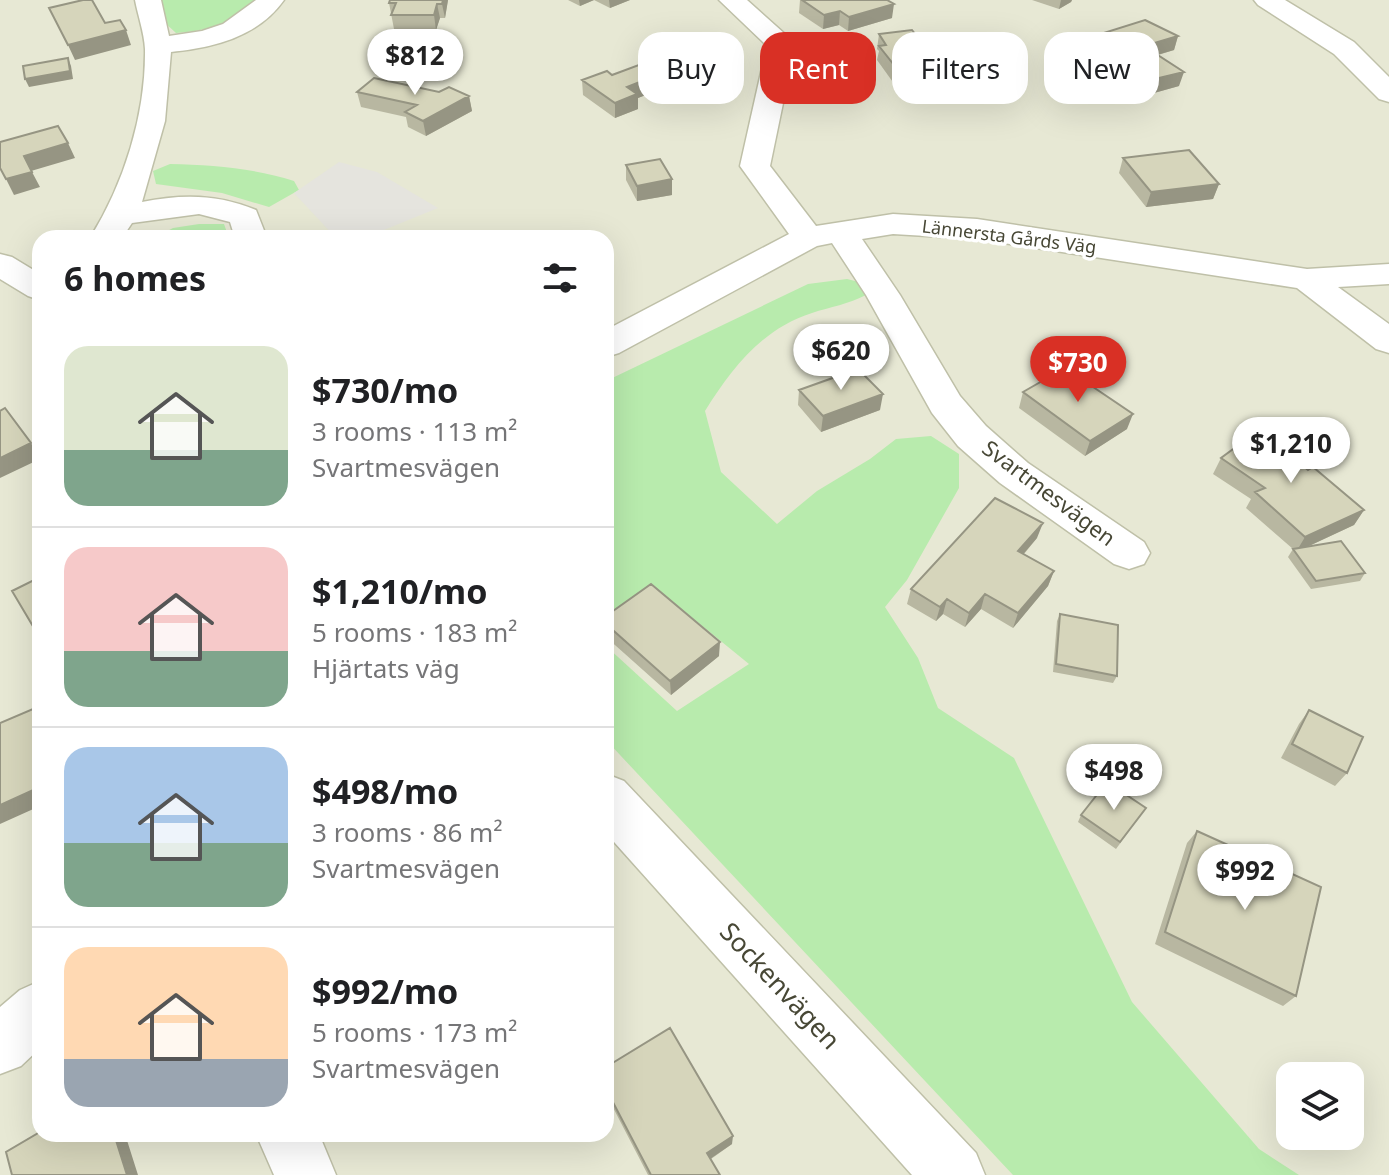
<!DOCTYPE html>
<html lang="en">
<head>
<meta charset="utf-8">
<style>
	:root { --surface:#fff; --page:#f2f2f2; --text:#202124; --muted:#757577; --line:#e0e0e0; --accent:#d93025 }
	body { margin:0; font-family:"Noto Sans",sans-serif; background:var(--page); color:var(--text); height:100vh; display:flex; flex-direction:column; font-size:30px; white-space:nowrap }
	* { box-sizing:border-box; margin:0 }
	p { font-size:26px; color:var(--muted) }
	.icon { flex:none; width:44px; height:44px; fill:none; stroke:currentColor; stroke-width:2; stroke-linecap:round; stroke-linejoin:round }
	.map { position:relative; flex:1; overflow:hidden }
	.details { position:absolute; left:32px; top:230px; width:582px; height:912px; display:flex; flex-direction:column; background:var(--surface); border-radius:24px; box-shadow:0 8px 32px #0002 }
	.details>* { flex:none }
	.banner { position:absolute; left:638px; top:32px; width:630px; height:72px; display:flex; gap:16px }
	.tools { position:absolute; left:1276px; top:1062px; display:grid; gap:16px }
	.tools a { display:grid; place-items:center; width:88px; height:88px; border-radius:16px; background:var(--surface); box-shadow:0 8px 32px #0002; font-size:40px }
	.price { position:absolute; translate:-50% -68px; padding:0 18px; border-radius:28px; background:#fff; color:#222; font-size:26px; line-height:52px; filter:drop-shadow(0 2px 4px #0008) }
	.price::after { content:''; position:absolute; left:50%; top:48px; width:24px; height:18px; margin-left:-12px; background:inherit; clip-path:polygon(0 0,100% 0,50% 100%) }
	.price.active { background:var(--accent); color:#fff }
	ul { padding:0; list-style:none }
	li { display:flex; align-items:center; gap:24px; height:200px; padding:0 32px }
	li+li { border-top:2px solid var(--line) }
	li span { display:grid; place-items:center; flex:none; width:224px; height:160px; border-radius:24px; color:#555 }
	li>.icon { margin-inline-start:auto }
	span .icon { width:96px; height:96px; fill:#fffc; stroke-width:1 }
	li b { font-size:34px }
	h2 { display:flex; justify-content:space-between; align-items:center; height:96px; padding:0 32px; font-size:34px }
	.pill { padding:0 28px; border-radius:24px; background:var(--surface); box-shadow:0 8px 32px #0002; font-size:28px; line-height:72px }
	.pill.active { background:var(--accent); color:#fff }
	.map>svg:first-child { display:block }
	.residential { fill:#e7e8d4; fill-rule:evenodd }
	.green { fill:#b8ebad }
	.parking { fill:#e5e4de }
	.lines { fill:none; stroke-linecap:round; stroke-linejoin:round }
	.minor-casing { stroke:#bfc0a8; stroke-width:3 }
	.tertiary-casing { stroke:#bfc0a8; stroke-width:3 }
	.minor { fill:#fff; fill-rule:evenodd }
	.tertiary { fill:#fff; fill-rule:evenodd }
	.wall { fill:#b8b7a1 }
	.shaded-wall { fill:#969583 }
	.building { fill:#d6d5bb; stroke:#969583; stroke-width:2 }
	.labels { text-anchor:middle; stroke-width:7; stroke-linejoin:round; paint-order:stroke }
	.far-street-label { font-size:18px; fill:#474735; stroke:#fff }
	.street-label { font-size:22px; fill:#474735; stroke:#fff }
	.near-street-label { font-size:26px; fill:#474735; stroke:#fff }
</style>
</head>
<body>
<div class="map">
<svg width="1389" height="1175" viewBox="0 0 1389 1175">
	<rect width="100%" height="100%" fill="#f3f4e6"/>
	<!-- residential -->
	<path class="residential" d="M0 0H1389V1175H0ZM40 238H606V1134H40ZM1290 1076H1350V1136H1290Z"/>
	<!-- green -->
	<path class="green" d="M161 0H254C234 24 206 31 176 33L163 21Z
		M170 164C212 165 254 168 294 181L299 190 269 207 222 193 156 184 153 171Z
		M199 224H224L229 238H154L173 228Z
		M847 279 863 283 866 295C849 304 830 307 812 313 762 329 732 368 705 411L721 472 777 524 817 491 870 459 896 439 931 436 959 454V488L907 580 885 607 918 658 938 708 1014 758 1132 1002 1259 1149 1299 1175H1013L606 740V646L677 711 749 664 658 590 651 599 606 632V381L808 284Z"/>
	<!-- parking -->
	<path class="parking" d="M339 162 377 172 438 208 364 238H336L294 193Z"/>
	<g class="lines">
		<!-- minor casing -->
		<g class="minor-casing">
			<path id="minor" d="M135 0H161L169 36 202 31 223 24 256 0H284C258 37 213 48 171 52L165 121 142 202C182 194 218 194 256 210L267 238H235L230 222 199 214 132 223 122 238H90C124 184 146 114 145 49 144 32 138 16 135 0Z
				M719 0H747L785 34 794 50 770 166 816 226 893 214 977 219 1307 269 1389 264V284L1338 287 1389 324V353L1376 349 1297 288 977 239 893 234 862 239 900 295 960 396 986 426 1028 463 1144 542 1150 553 1144 564 1129 569 1114 564 1000 483 958 446 932 413 866 295 832 243 817 246 619 353 606 357V330L789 234 740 166 766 50 764 43Z
				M1254 0H1285L1354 42 1389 77V102L1379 99 1334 54 1258 5Z
				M40 981V1048L21 1066 0 1074V1007L20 990Z
				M256 1134H319L336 1175H274Z"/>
		</g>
		<!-- tertiary casing -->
		<g class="tertiary-casing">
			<path id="tertiary" d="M0 254 12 257 40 274V300L28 296 0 279Z
				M606 774 624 781 976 1153 985 1175H912L606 833Z"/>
		</g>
		<!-- minor -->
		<use href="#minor" class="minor"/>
		<!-- tertiary -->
		<use href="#tertiary" class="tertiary"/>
	</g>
	<!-- wall -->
	<path class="wall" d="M448 0 445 18H440L436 30 394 29 389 3Z
		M568 0H630L610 8 594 0 580 6Z
		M800 0H887L892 18 848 31 839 25 823 29 799 13Z
		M1032 0H1072L1071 2 1059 9Z
		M879 34 940 65 937 80 895 85 877 60 879 51 877 49Z
		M1094 36H1178L1174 50 1158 55 1179 86 1154 93 1090 51Z
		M705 42 736 53 735 61 706 62Z
		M612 75 661 89 638 98V109L615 118 583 95 582 80Z
		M357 92H439L469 96 472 111 426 136 408 127 406 117 361 107Z
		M1123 158 1219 184 1213 199 1146 207 1119 173Z
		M626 165 672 195 637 201 626 180Z
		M799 390 880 410 821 432 798 405Z
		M1023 392 1127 429 1085 456 1019 408Z
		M1290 455 1308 470 1364 510 1354 525 1309 546 1365 573 1360 581 1311 589 1288 557 1293 549 1246 508 1251 499 1213 474 1221 458Z
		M1037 538 1024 554 1054 571 1048 586 1013 628 981 609 965 627 943 614 936 621 907 604 911 589Z
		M1060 614 1117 676 1113 683 1053 672 1057 621Z
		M606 616 719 656 671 695 606 637Z
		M1309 710 1347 773 1335 786 1281 758 1299 724Z
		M1146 808 1116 849 1078 822 1081 815Z
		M1197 831 1296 996 1283 1006 1155 944 1187 843Z
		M606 1067 732 1144 711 1159 720 1175H648L606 1094Z"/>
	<!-- shaded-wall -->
	<path class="shaded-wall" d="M443 0H448L445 18 442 4Z
		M579 0H594L580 6Z
		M609 0H630L610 8Z
		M1061 0H1072L1071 2 1059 9Z
		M437 4 440 18 436 30 434 15Z
		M894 4 892 18 848 31 849 17Z
		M840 11 839 25 823 29 824 15Z
		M126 30 131 45 75 60 68 45Z
		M1178 36 1174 50 1140 60 1144 46Z
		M68 58 71 66 73 79 29 87 25 79Z
		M940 65 937 80 895 85 898 70Z
		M1184 72 1179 86 1154 93 1159 78Z
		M660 74 661 89 638 98V109L615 118V103L627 87Z
		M469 96 472 111 426 136 423 121Z
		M68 143 75 158 31 171 24 156Z
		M32 172 40 187 14 195 6 179Z
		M672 179V195L637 201V186Z
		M1219 184 1213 199 1146 207 1151 192Z
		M883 394 880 410 821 432 823 416Z
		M1133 414 1127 429 1085 456 1090 441Z
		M31 443 40 459 0 478V458Z
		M1364 510 1354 525 1296 552 1305 537Z
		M1043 523 1037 538 1013 566 1018 551Z
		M1054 571 1048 586 1013 628 1018 613Z
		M985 594 981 609 965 627 969 613Z
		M947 599 943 614 936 621 940 607Z
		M720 642 719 656 671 695 670 681Z
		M40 787V806L0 824V805Z
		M114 1134H125L138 1175H127Z
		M733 1136 732 1144 707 1161V1153Z"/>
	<!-- building -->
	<path class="building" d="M83 0H92L105 23 120 20 126 30 68 45 49 8Z
		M390 0H443L442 4H437L434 15H391L396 3H389Z
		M802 0H887L894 4 849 17 840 11 824 15Z
		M1145 20 1178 36 1144 46 1184 72 1159 78 1094 36Z
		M912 30 940 65 898 70 879 46 886 45 879 34Z
		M734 39 736 53 706 55 705 42Z
		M68 58 70 71 25 79 23 66Z
		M644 63 660 74 627 87 637 94 615 103 582 80 607 71 612 75Z
		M374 78 439 92 449 87 469 96 423 121 405 112 417 105 357 92Z
		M58 126 68 143 24 156 32 172 6 179 0 168V142Z
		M1189 150 1219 184 1151 192 1123 158Z
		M660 159 672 179 637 186 626 165Z
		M1065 368 1133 414 1090 441 1023 392Z
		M858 369 883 394 823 416 799 390Z
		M5 408 31 443 0 458V411Z
		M1259 430 1293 450 1290 455 1308 470 1313 467 1364 510 1305 537 1255 492 1265 488 1221 458Z
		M995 498 1043 523 1018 551 1054 571 1018 613 985 594 969 613 947 599 940 607 911 589Z
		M1341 541 1365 573 1316 581 1293 549Z
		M40 577V638L12 591Z
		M651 584 720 642 670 681 606 624V616Z
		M1060 614 1118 625 1117 676 1056 664Z
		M40 706V787L0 805V723Z
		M1309 710 1363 737 1347 773 1292 744Z
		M1107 782 1146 808 1120 842 1081 815Z
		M1197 831 1321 887 1296 996 1165 932Z
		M670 1028 733 1136 707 1153 720 1175H651L606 1089V1067Z
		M40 1132V1134H114L127 1175H12L6 1152Z"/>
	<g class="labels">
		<!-- far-street labels -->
		<g class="far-street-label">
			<text transform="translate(1009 237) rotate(7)" y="6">Lännersta Gårds Väg</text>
		</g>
		<!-- street labels -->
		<g class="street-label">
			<text transform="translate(1049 493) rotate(37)" y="8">Svartmesvägen</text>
		</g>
		<!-- near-street labels -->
		<g class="near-street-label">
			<text transform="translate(780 986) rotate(47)" y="9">Sockenvägen</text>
		</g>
	</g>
</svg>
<div class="tools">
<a><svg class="icon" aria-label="layers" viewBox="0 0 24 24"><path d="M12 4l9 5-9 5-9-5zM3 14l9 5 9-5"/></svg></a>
</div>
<b class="price" style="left:415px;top:97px">$812</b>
<b class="price" style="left:841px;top:392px">$620</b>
<b class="price active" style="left:1078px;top:404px">$730</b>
<b class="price" style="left:1291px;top:485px">$1,210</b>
<b class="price" style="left:1114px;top:812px">$498</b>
<b class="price" style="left:1245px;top:912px">$992</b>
<div class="banner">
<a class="pill">Buy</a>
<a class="pill active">Rent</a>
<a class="pill">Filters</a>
<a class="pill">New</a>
</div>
<section class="details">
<h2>6 homes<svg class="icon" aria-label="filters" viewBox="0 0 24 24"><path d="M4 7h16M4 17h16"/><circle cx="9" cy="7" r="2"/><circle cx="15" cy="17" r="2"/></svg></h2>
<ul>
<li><span style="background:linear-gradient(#dfe7d0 65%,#7fa58c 0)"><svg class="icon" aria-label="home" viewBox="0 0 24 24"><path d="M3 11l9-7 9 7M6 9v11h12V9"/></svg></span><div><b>$730/mo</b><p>3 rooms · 113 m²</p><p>Svartmesvägen</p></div></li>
<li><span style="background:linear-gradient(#f6c9c9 65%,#7fa58c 0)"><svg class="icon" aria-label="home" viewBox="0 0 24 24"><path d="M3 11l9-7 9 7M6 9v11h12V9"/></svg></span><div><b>$1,210/mo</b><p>5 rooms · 183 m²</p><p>Hjärtats väg</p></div></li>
<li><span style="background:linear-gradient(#a9c7e8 60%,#7fa58c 0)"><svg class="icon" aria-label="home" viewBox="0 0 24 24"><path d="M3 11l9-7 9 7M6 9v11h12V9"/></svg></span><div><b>$498/mo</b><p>3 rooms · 86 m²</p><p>Svartmesvägen</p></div></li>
<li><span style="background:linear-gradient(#ffd9b3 70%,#9aa5b1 0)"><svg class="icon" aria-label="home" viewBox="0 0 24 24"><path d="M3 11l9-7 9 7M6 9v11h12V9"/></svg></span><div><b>$992/mo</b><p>5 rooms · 173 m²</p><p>Svartmesvägen</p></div></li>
</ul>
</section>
</div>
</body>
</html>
